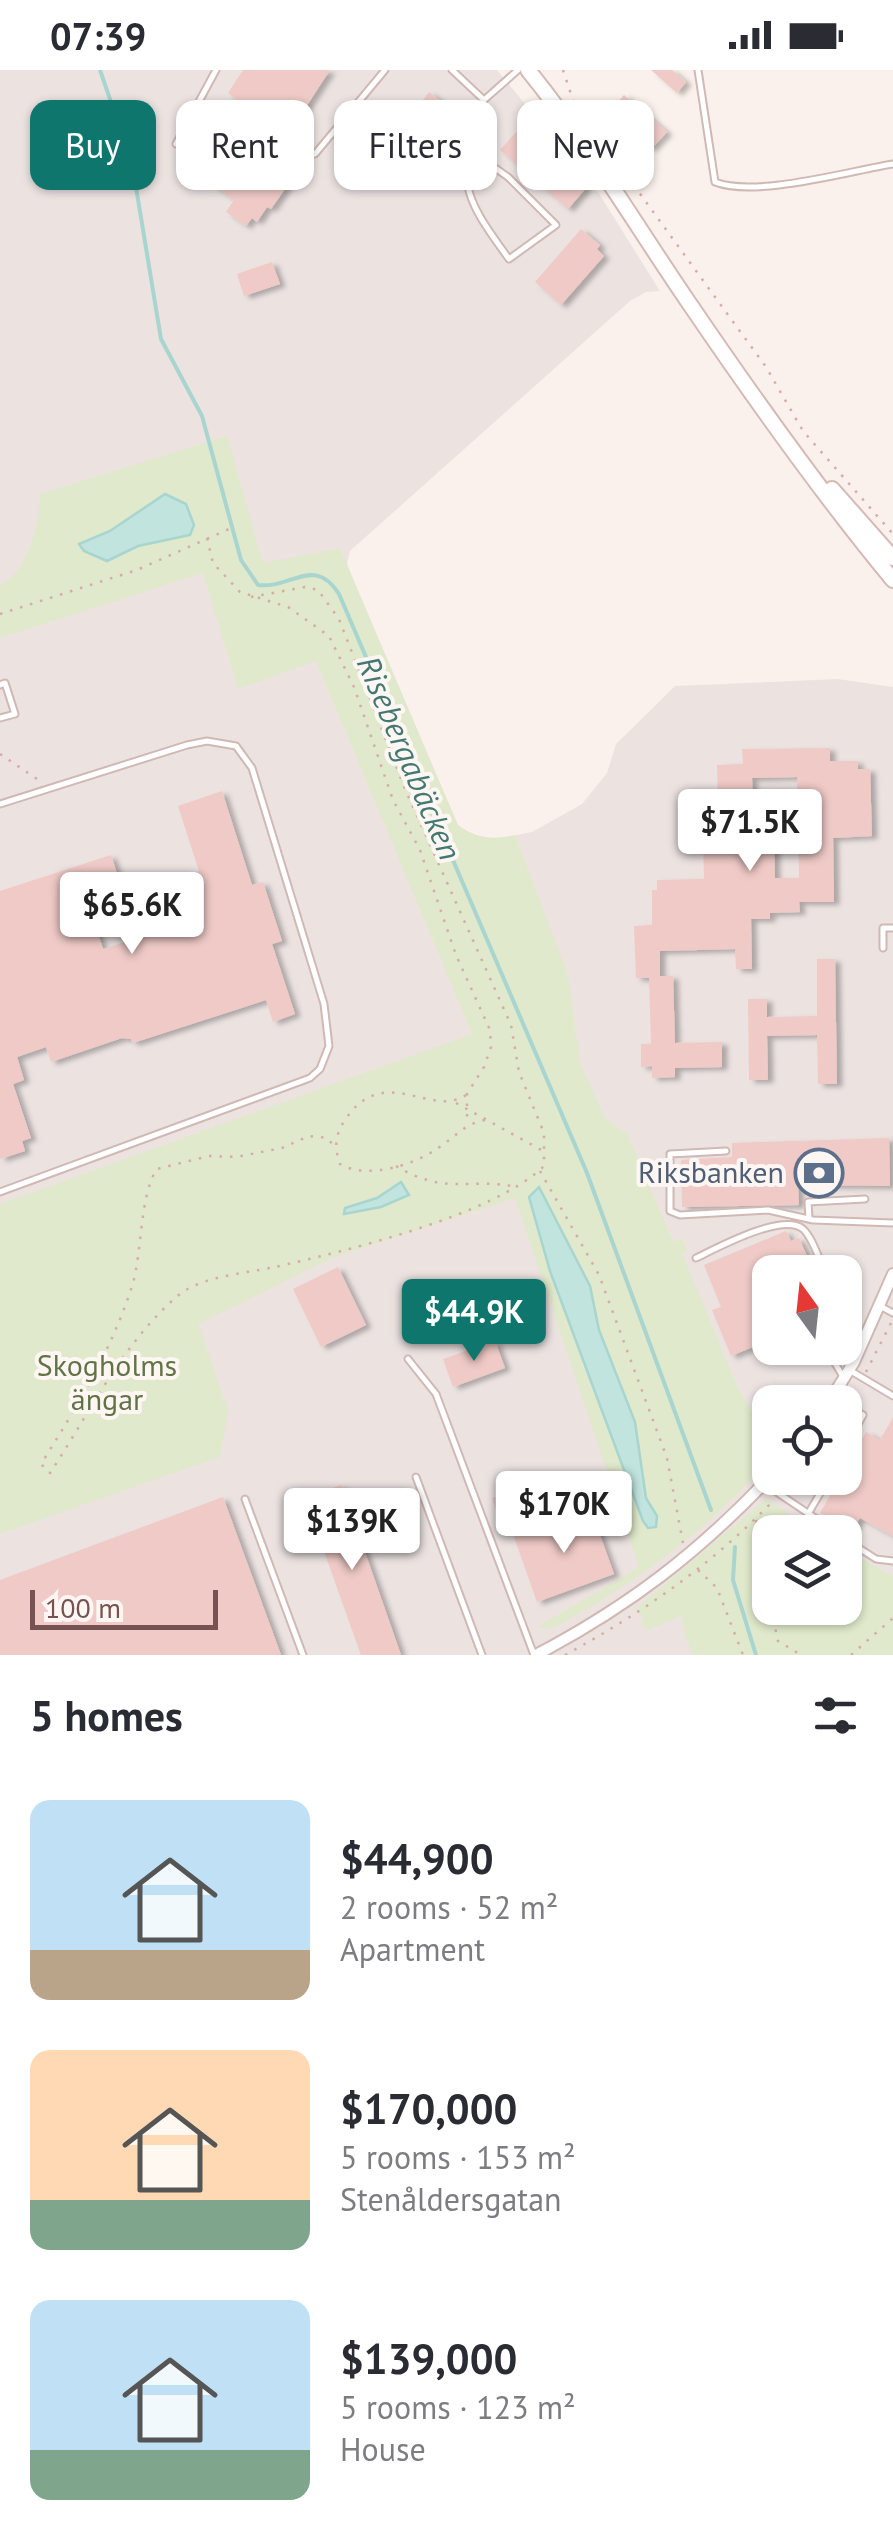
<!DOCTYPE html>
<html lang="en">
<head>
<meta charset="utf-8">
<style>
	:root { --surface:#fff; --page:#f7f7f7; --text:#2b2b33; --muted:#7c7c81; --accent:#0f766e }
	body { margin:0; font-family:"PT Sans",sans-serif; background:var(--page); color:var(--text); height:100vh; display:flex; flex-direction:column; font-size:38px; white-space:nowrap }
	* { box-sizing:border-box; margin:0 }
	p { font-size:32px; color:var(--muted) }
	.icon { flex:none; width:55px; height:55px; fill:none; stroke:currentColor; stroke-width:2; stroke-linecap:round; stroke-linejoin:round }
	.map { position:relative; height:1585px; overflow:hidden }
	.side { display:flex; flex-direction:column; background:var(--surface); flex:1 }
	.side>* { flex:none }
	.hud { position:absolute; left:30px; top:30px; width:835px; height:90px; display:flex; gap:20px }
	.needle { width:65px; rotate:345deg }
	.fabs { position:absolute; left:752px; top:1185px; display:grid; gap:20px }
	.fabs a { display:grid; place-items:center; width:110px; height:110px; border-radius:20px; background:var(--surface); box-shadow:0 2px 8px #0004; font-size:50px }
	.scale { position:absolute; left:30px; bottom:25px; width:188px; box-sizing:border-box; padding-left:10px; border:5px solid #765250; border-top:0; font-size:28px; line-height:35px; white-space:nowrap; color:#765250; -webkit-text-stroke:8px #fef6f3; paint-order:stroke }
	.price { position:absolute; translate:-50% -85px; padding:0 22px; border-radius:10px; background:#fff; color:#222; font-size:32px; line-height:65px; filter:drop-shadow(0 2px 5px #0008) }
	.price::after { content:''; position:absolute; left:50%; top:60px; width:30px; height:22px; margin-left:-15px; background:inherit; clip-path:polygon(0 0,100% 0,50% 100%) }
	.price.current { background:var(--accent); color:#fff }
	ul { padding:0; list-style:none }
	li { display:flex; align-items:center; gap:30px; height:250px; padding:0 30px }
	li span { display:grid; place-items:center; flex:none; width:280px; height:200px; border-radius:20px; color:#555 }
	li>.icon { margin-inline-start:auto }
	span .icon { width:120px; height:120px; fill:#fffc; stroke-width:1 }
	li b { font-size:42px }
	h2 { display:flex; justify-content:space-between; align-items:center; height:120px; padding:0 30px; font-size:42px }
	.tag { padding:0 35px; border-radius:20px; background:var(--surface); box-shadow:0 2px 8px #0004; font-size:35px; line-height:90px }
	.tag.current { background:var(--accent); color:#fff }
	.status { display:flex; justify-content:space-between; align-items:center; height:70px; padding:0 50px; background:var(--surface); direction:ltr }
	.status svg { height:28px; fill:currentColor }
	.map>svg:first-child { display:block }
	.industrial { fill:#ece3e1; fill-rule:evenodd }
	.green { fill:#e0e9cb }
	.water { fill:#c1e4df; stroke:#a8d5cf; stroke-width:2.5 }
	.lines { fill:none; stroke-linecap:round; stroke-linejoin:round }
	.stream { stroke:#a8d5cf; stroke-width:4 }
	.building { fill:#efcac6; fill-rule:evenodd; filter:url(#shadow) }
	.lane-casing { stroke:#d0b9b4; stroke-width:9 }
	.street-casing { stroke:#d0b9b4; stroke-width:14 }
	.secondary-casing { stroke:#d5b9b5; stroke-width:18 }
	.path { stroke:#d5aca8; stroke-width:2.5; stroke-dasharray:2.5 8; stroke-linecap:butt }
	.lane { stroke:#fff; stroke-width:5 }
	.street { stroke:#fff; stroke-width:10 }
	.secondary { stroke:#fff; stroke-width:14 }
	.labels { text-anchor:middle; stroke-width:8; stroke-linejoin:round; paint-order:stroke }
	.service-label { font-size:30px; fill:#4e5e75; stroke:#fef6f3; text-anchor:end }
	.park-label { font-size:30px; fill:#627446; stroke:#fef6f3 }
	.water-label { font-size:32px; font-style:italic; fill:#447972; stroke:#fef6f3 }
</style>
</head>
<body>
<div class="status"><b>07:39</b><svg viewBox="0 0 49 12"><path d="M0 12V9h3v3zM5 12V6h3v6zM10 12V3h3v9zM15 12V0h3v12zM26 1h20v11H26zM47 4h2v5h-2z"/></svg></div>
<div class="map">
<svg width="893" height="1585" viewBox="0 0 893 1585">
	<defs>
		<filter id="shadow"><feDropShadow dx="5.5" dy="3" stdDeviation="2.5" flood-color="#0004"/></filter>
	</defs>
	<rect width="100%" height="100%" fill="#fbf1ec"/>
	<!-- industrial -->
	<path class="industrial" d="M0 0H497L598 122 660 221 646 222 630 231 350 481 347 494 352 509 428 687 458 755 472 765 496 769 532 762 582 734 607 703 616 674 675 616 838 609 893 617V1585H0ZM770 1202H845V1278H770ZM770 1332H845V1408H770ZM770 1462H845V1538H770Z"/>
	<!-- green -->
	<path class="green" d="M227 366 263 493 340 478 458 755C477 769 493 770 515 765L568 905 580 993 605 1048 627 1063 673 1172 682 1168 687 1180 682 1183 738 1318 750 1339 770 1350V1389C708 1461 634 1514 552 1559L537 1557 639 1497 515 1128 332 1188 198 1254 228 1340 220 1387 0 1464V1134L472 964 316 591 238 619 203 503 0 568V515C28 502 40 452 40 424Z
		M766 1429 818 1462H770V1538H845V1480L893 1506V1585H692L680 1546 647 1561 640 1551 644 1547 634 1540Z"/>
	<!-- water -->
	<path class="water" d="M165 424 186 434 194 455 190 465 138 476 107 491 84 481 79 474 110 461Z
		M401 1112 409 1125 381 1137 344 1144 345 1138 377 1128Z
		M539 1117 590 1216 599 1260 635 1352 646 1428 657 1446 656 1457 648 1458 643 1451 550 1201 529 1127Z"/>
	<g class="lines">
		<!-- stream -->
		<path class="stream" d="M100 0 132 93 161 269 202 346 241 490 258 515C292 519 314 485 339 524L587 1103 711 1440
			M735 1477 733 1510 756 1585"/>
	</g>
	<!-- building -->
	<path class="building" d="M243 0H330L280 77 303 93 271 139 267 137 257 152 252 148 246 156 226 142 234 130 199 105 204 97 194 90 236 29 228 23Z
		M651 0H672L686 12 677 23Z
		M429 22 451 39 416 85 393 68Z
		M624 25 667 62 651 79 609 42Z
		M516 62 536 79 539 75 587 117 568 139 500 80Z
		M581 159 600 175 597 179 604 186 561 235 535 212Z
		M272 192 280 214 244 226 237 204Z
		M830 678V691H858V699H870L872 766 833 768 834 832H799L800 842 770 843V849H751L752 899H736L735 879 660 881V906H673L675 973 722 972V997L675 998V1007L652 1008V996L641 997V974H651L649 908H636L634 856 652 855V820H657V810L704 809 703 768H719L717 695 743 694 742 679ZM797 707 798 737 753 739 752 708ZM774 753H798L799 808H775Z
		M222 721 252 815 263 812 282 871 272 874 295 944 273 952 266 930 133 973 131 969 122 968 51 992 46 977 17 987 24 1010 13 1014 31 1068 22 1071 25 1081 0 1089V821L111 785 128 837 93 848 103 879 163 860 149 817 199 801 178 736Z
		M817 889H835L837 1014H818L817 965 767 966 768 1010H749L748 929H767V947L817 946Z
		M889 1068 890 1116 798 1115 799 1135 682 1137 681 1090 732 1087V1073Z
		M786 1161 791 1171 799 1168 814 1202H770V1270L731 1286 712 1240 721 1237 704 1195Z
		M338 1197 366 1255 321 1277 293 1219Z
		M495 1271 505 1298 453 1317 443 1289Z
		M893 1347V1466L860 1448 852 1461 820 1443 840 1408H845V1399L866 1362 880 1370Z
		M546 1409 552 1427 498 1446 492 1428Z
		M341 1415 352 1445 401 1585H361L305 1428Z
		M223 1427 281 1585H0V1510Z
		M591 1440 614 1504 537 1532 514 1467Z"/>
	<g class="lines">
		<!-- lane casing -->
		<g class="lane-casing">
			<path id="lane" d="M452 0 484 30 518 0
				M698 0 715 112C755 128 849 101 893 94
				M176 74 216 0
				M467 78 508 107 556 155 509 189C460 122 456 111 484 30
				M315 84 385 0
				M0 615 5 613 15 644 0 648
				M0 734 187 675 207 671 236 676 252 698 324 934 329 976 320 999 310 1008 0 1122
				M883 878V858H893
				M726 1081 670 1084V1141L680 1145 768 1140 813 1150 893 1153
				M809 1149 808 1132 865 1129
				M696 1188C717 1178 783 1142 803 1159 813 1168 819 1190 825 1202
				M880 1236 893 1243
				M826 1278 842 1305
				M408 1289 436 1324 534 1585
				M851 1301 893 1326
				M845 1335 863 1345 845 1378
				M416 1407 482 1585
				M766 1415 836 1462
				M245 1429 303 1585
				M808 1444 829 1408
				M845 1469 876 1489 893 1491"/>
		</g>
		<!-- street casing -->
		<g class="street-casing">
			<path id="street" d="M829 1332 854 1292 893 1204
				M536 1585C629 1536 698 1483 770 1407"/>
		</g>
		<!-- secondary casing -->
		<g class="secondary-casing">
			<path id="secondary" d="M528 0C588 74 635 154 689 233 753 327 820 422 893 510
				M832 419 893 488"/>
		</g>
		<!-- path -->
		<path class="path" d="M563 0 574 33 766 297 803 361 893 464
			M207 468 213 493 240 522 288 537 329 566 354 617 393 730 420 780 456 885 490 960 491 977 484 997 467 1024V1053
			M251 527 305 517 318 520 339 549 405 719 511 955 519 1002 544 1063V1096C494 1145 346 1181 275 1197 247 1203 203 1206 180 1224 125 1269 89 1344 50 1403L41 1394C78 1335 112 1280 133 1213 142 1181 140 1124 157 1099L209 1086 236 1087 282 1078 309 1066 327 1068 336 1078
			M0 544 137 500 229 459
			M0 684 40 711
			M466 1025C431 1049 384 991 345 1050 335 1065 334 1077 340 1094 366 1110 415 1095 438 1078 456 1067 463 1054 485 1050
			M456 1033 545 1082
			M396 1096C445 1126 469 1107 517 1117
			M540 1101 599 1205 667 1388 683 1473
			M866 1302 892 1251
			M787 1415 793 1408
			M756 1450 770 1537
			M698 1500 717 1518 743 1585
			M771 1539 778 1571 801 1585
			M565 1585C642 1543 710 1496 772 1432
			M851 1585 893 1548"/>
		<!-- lane -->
		<use href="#lane" class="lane"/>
		<!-- street -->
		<use href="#street" class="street"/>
		<!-- secondary -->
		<use href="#secondary" class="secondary"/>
	</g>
	<!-- icons -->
	<defs>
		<g id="bank-ring" transform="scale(2.5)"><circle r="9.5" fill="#fef6f3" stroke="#5c6f8a" stroke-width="1.5"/><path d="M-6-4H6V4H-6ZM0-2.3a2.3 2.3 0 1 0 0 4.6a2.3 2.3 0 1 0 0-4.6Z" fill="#5c6f8a"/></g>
	</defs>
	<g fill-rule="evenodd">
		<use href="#bank-ring" x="819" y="1103"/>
	</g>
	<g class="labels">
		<!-- service labels -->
		<g class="service-label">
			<text x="784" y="1113">Riksbanken</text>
		</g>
		<!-- park labels -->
		<g class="park-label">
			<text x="107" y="1306">Skogholms<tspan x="107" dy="34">ängar</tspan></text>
		</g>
		<!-- water labels -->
		<g class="water-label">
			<text transform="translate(409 688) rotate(67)" y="11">Risebergabäcken</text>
		</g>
	</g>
</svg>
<div class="fabs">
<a><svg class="needle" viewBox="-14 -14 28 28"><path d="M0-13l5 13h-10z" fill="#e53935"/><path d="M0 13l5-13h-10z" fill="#7c7c81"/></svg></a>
<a><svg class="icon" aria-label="locate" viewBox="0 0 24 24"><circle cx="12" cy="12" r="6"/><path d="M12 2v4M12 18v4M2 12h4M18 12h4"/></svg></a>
<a><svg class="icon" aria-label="layers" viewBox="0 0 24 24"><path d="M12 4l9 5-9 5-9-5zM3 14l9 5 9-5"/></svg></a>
</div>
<div class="scale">100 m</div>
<b class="price" style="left:750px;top:804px">$71.5K</b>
<b class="price" style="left:132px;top:887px">$65.6K</b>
<b class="price current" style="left:474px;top:1294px">$44.9K</b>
<b class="price" style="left:564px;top:1486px">$170K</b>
<b class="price" style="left:352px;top:1503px">$139K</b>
<div class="hud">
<a class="tag current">Buy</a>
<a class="tag">Rent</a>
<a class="tag">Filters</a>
<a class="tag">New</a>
</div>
</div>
<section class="side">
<h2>5 homes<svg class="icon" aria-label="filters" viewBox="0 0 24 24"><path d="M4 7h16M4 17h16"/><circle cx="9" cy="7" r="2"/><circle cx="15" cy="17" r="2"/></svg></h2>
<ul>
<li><span style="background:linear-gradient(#bfe0f5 75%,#b9a48a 0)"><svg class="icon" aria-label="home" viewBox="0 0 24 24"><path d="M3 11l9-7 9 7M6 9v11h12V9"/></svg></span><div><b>$44,900</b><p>2 rooms · 52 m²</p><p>Apartment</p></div></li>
<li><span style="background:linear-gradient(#ffd9b3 75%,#7fa58c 0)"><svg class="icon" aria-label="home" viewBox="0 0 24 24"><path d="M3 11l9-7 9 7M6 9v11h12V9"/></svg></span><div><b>$170,000</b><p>5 rooms · 153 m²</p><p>Stenåldersgatan</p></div></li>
<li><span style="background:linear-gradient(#bfe0f5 75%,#7fa58c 0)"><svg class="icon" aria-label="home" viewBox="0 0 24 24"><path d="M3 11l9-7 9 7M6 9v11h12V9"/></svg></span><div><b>$139,000</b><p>5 rooms · 123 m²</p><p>House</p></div></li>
</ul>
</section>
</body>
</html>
